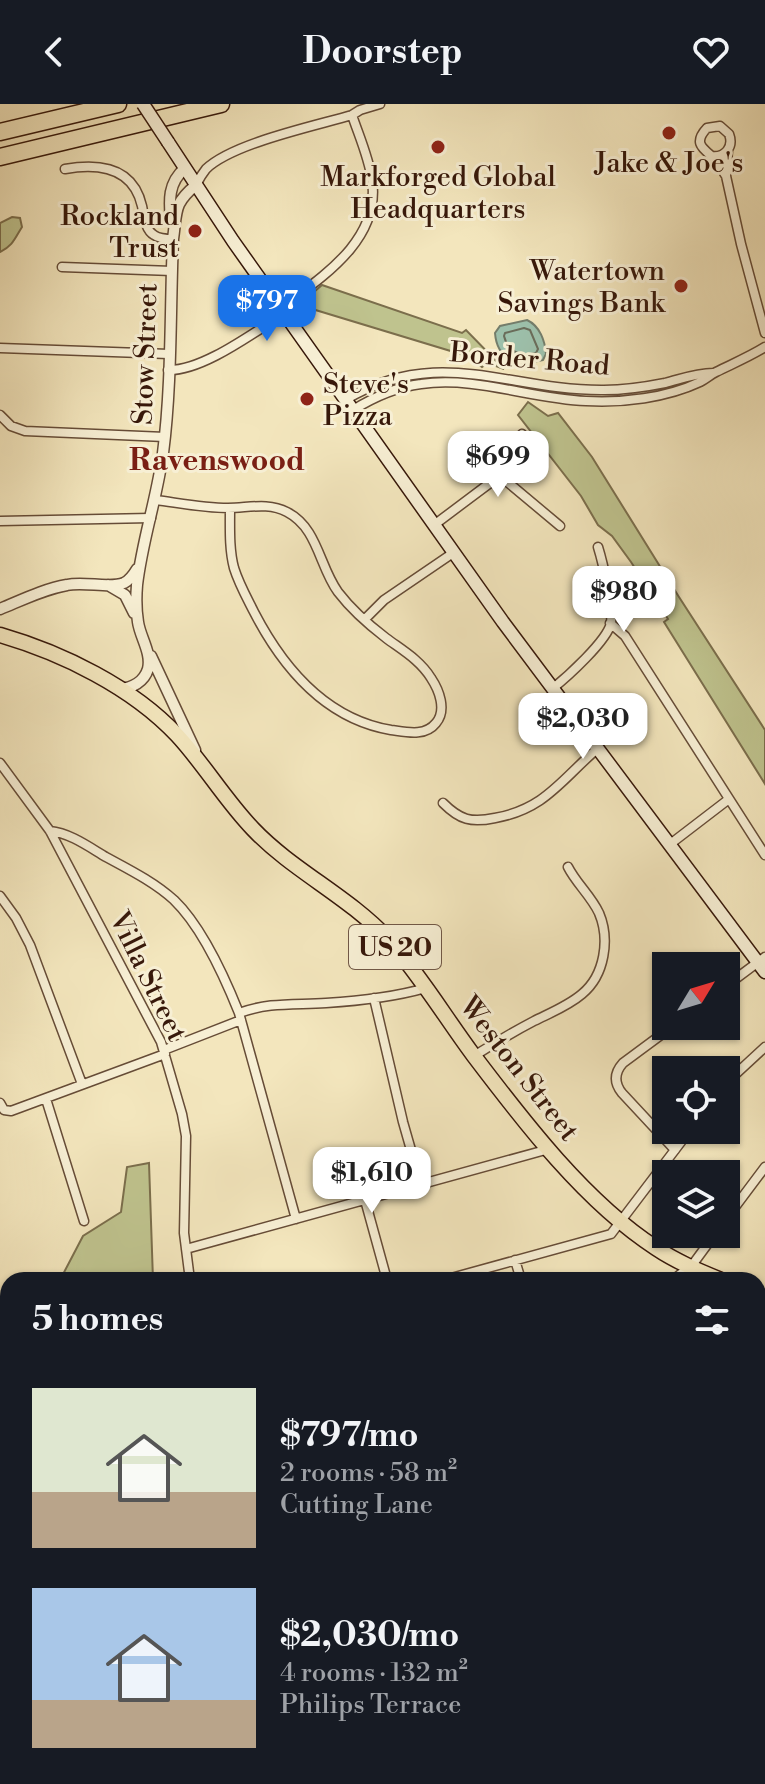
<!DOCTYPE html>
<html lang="en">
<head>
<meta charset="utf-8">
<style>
	:root { --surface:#171b24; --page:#20242c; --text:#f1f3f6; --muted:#9ea1a6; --accent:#1a73e8 }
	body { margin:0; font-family:"Libre Bodoni",serif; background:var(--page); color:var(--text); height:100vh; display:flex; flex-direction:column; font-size:30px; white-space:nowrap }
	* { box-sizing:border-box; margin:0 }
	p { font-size:26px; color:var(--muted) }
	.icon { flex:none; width:44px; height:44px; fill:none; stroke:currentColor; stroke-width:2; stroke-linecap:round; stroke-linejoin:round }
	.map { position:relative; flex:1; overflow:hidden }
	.panel { position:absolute; left:0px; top:1168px; width:766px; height:512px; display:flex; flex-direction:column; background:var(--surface); border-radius:24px 24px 0 0; box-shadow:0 2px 6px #0004 }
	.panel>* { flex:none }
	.needle { width:52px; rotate:52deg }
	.controls { position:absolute; left:652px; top:848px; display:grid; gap:16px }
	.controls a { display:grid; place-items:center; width:88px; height:88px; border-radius:0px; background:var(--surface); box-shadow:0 2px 6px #0004; font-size:40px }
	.price { position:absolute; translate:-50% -68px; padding:0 18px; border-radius:16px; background:#fff; color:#222; font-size:26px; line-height:52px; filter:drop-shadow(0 2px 4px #0008) }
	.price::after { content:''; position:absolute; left:50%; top:48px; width:24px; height:18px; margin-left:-12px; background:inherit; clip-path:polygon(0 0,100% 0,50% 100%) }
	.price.current { background:var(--accent); color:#fff }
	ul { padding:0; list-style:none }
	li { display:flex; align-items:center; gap:24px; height:200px; padding:0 32px }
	li span { display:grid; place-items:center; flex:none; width:224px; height:160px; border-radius:0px; color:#555 }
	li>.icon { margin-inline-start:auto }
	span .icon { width:96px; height:96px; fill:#fffc; stroke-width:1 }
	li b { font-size:34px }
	h2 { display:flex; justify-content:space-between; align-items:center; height:96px; padding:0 32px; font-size:34px }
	header { display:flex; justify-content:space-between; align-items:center; height:104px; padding:0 32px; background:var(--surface); font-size:36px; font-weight:700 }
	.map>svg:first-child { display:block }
	.green { fill:#bfc38e; stroke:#7b6e4c; stroke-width:2 }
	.water { fill:#9dc0ab; stroke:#747d6b; stroke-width:2 }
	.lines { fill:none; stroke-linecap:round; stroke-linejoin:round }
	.shore { stroke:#6a6c5a; stroke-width:2 }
	.minor-casing { stroke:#664c37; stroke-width:11 }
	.tertiary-casing { stroke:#664c37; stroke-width:13 }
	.secondary-casing { stroke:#37180a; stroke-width:15 }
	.primary-casing { stroke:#37180a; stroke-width:17 }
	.motorway-casing { stroke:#37180a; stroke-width:19 }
	.minor { stroke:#f7efd4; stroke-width:8 }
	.tertiary { stroke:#f7efd4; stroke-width:10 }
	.secondary { stroke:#f7efd4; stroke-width:12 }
	.primary { stroke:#f3e6bd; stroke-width:14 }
	.motorway { stroke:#f3e6bd; stroke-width:16 }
	.secondary-bridge-casing { stroke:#37180a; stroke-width:15; stroke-linecap:butt }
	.secondary-bridge { stroke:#f7efd4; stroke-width:12 }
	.poi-dot { fill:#8f2418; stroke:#f7efd4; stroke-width:3 }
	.labels { text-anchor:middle; stroke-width:6; stroke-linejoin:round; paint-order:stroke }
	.shield { fill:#f7efd4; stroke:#715847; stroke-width:2 }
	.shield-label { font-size:26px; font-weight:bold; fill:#37180a }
	.poi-label { font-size:28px; fill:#37180a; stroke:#f7efd4 }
	.street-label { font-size:28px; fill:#37180a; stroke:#f7efd4 }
	.neighbourhood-label { font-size:30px; font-weight:bold; fill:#7a1f14; stroke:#f7efd4 }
</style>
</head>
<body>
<header><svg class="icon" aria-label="back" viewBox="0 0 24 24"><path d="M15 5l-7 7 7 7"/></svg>Doorstep<svg class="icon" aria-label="heart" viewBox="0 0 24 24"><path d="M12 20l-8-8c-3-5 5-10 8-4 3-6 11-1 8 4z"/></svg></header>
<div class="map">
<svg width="765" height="1680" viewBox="0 0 765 1680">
	<rect width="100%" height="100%" fill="#f3e6bd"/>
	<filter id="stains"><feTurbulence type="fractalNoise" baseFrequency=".0025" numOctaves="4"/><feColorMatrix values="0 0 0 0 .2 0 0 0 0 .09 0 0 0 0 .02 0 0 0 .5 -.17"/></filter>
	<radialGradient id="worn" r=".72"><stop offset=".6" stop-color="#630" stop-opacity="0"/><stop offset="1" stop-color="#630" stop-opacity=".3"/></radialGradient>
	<!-- green -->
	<path class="green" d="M12 113 20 114 22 123C15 134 13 142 0 148V119Z
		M322 181 462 229 466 226 504 265 488 259 482 263 467 252 299 201Z
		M528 298 548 312 558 309 592 353 679 493 765 626V680L664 518 668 515 631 458 612 432 598 421 581 392 518 311Z
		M149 1059 153 1176H60L83 1132 121 1108 127 1063Z
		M8 1443V1538L0 1543V1444Z
		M215 1672H346L333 1680H217Z"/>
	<!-- water -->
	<path class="water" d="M527 216C540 222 545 237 546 250L543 256C519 262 497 257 495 229L500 222Z"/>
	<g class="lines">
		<!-- shore -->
		<path class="shore" d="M524 224 530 226 538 245 536 249C520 253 508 248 504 232L505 229Z"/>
		<!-- minor casing -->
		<g class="minor-casing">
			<path id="minor" d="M728 46 726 72 741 140 765 229
				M711 52C725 54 734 43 729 30L720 22 707 24C692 40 704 45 715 55 719 60 722 66 726 72
				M65 65C99 59 133 63 142 102 144 111 145 126 154 131 159 135 167 135 173 135
				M196 81C199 75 202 70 206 65 233 39 315 22 352 11L360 6 380 0
				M62 163 172 167
				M281 204C322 173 381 136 372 76 369 54 359 32 352 11
				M0 244 169 250
				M168 266C203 267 254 228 285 209
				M345 296C439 240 508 287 604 286 624 286 645 283 665 279 681 275 696 269 713 269
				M353 306C374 293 396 283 421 280 476 272 531 295 586 297 623 299 666 294 700 278 706 275 710 271 716 268 732 260 749 253 765 243
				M0 311 11 322 25 327 165 333
				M499 371 560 422
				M156 396C179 399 204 404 228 404 248 404 268 398 287 408 318 424 319 462 338 488 351 505 369 521 386 534 402 546 420 556 431 574 439 586 447 606 436 619 425 633 406 628 391 626 326 615 283 564 254 508 247 494 239 480 234 464 229 445 230 424 230 404
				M0 417 151 414
				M434 421 494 376C506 363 511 345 522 330
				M365 515 384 496 453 449
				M610 519 625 532 765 751
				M552 585C567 573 607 537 611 519 613 504 603 459 598 443
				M0 659 50 727 161 938 182 1010 186 1032 184 1129 190 1176
				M443 699C460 716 471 719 495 714 545 705 561 676 597 645
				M50 727C70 729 89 743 106 753 130 766 154 778 174 796 201 822 225 874 239 909L296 1115
				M669 741 729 695
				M0 792 16 814 30 841 82 980
				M726 882 765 853
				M374 894 403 1018 421 1081
				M239 909C269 898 294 901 326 899 359 897 394 893 426 884
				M673 922 623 959C614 969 614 979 622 989L675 1046
				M164 946 241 916
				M474 952C493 940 513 928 534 917 550 909 568 902 582 890 605 871 610 835 599 809 591 792 576 779 568 763
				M726 979 765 943
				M46 995 84 1117
				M0 999 4 1006 11 1007 165 950
				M365 1096 387 1176
				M726 1115 765 1063
				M186 1145 549 1045
				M515 1156 521 1176
				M444 1176 611 1130 690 1026
				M673 1176 693 1160 715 1130
				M758 1372 765 1366
				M215 1672 217 1680
				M539 1672 548 1680
				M659 1672 667 1680
				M12 1680V1672"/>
		</g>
		<!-- tertiary casing -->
		<g class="tertiary-casing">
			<path id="tertiary" d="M171 117C169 96 168 79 185 64
				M108 481 125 491 134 509
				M0 505C22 496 44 485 67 481 84 477 110 485 124 479 130 476 134 470 137 465
				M151 552 195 646
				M120 585C132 584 144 578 148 565 152 549 140 533 138 518 136 506 136 493 137 481 142 437 157 394 163 349 172 280 170 205 173 135 177 107 173 100 196 81
				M690 1163 692 1176
				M758 1264 765 1273
				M758 1580 765 1586"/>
		</g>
		<!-- secondary casing -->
		<g class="secondary-casing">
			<path id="secondary" d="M168 38 233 137 503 518 765 868
				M758 1506 765 1499
				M468 1680 478 1672"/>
		</g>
		<!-- primary casing -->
		<g class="primary-casing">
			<path id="primary" d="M0 531C62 549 132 583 177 631 204 660 225 696 253 725 293 767 348 792 388 835 420 871 445 913 474 952 524 1018 586 1099 656 1144 677 1158 699 1167 721 1176
				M758 1191 765 1194"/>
		</g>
		<!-- motorway casing -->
		<g class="motorway-casing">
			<path id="motorway" d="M0 28 118 0
				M0 53 221 0"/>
		</g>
		<!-- minor -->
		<use href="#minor" class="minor"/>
		<!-- tertiary -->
		<use href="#tertiary" class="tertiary"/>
		<!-- secondary -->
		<use href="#secondary" class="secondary"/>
		<!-- primary -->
		<use href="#primary" class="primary"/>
		<!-- motorway -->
		<use href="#motorway" class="motorway"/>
		<!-- secondary-bridge casing -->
		<g class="secondary-bridge-casing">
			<path id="secondary-bridge" d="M143 0 168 38"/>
		</g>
		<!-- secondary-bridge -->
		<use href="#secondary-bridge" class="secondary-bridge"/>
	</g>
	<!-- markers -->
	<g class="poi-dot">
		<circle cx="669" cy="29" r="8"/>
		<circle cx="438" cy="43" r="8"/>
		<circle cx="195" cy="127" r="8"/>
		<circle cx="681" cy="182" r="8"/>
		<circle cx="307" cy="295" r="8"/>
	</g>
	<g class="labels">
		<!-- shield labels -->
		<rect class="shield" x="349" y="821" width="92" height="44" rx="6"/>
		<g class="shield-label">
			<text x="395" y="852">US 20</text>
		</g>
		<!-- poi labels -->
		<g class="poi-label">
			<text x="669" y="68">Jake &amp; Joe's</text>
			<text x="438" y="82">Markforged Global<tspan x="438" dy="32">Headquarters</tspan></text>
			<text x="179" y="121" text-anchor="end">Rockland<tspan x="179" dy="32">Trust</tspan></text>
			<text x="665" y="176" text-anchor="end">Watertown<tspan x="665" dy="32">Savings Bank</tspan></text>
			<text x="323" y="289" text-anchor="start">Steve's<tspan x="323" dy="32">Pizza</tspan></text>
		</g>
		<!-- street labels -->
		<g class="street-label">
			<text transform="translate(144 250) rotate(-88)" y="10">Stow Street</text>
			<text transform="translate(530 254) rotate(5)" y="10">Border Road</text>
			<text transform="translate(149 872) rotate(64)" y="10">Villa Street</text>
			<text transform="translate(520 964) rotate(52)" y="10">Weston Street</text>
		</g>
		<!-- neighbourhood labels -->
		<g class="neighbourhood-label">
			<text x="217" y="366">Ravenswood</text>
		</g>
	</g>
	<rect width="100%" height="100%" filter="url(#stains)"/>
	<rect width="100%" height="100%" fill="url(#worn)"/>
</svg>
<div class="controls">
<a><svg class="needle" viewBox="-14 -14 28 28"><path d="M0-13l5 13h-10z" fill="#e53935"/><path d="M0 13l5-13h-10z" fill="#9ea1a6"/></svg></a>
<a><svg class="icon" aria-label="locate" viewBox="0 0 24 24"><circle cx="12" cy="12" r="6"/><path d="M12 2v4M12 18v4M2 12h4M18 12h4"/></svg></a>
<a><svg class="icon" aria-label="layers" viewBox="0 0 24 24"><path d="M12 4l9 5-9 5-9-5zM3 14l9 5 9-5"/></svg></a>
</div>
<b class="price current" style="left:267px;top:239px">$797</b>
<b class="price" style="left:498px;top:395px">$699</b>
<b class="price" style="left:624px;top:530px">$980</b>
<b class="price" style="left:583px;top:657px">$2,030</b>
<b class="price" style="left:372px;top:1111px">$1,610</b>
<section class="panel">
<h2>5 homes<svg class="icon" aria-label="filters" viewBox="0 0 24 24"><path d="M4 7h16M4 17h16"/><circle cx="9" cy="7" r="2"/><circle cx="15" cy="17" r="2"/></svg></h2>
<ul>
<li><span style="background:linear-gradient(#dfe7d0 65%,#b9a48a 0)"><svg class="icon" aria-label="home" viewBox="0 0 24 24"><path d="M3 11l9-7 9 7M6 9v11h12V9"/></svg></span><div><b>$797/mo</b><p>2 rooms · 58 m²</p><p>Cutting Lane</p></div></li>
<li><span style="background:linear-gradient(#a9c7e8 70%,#b9a48a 0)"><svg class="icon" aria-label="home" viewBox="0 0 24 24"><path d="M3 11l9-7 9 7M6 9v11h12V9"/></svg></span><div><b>$2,030/mo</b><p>4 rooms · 132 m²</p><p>Philips Terrace</p></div></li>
</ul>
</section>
</div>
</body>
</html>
